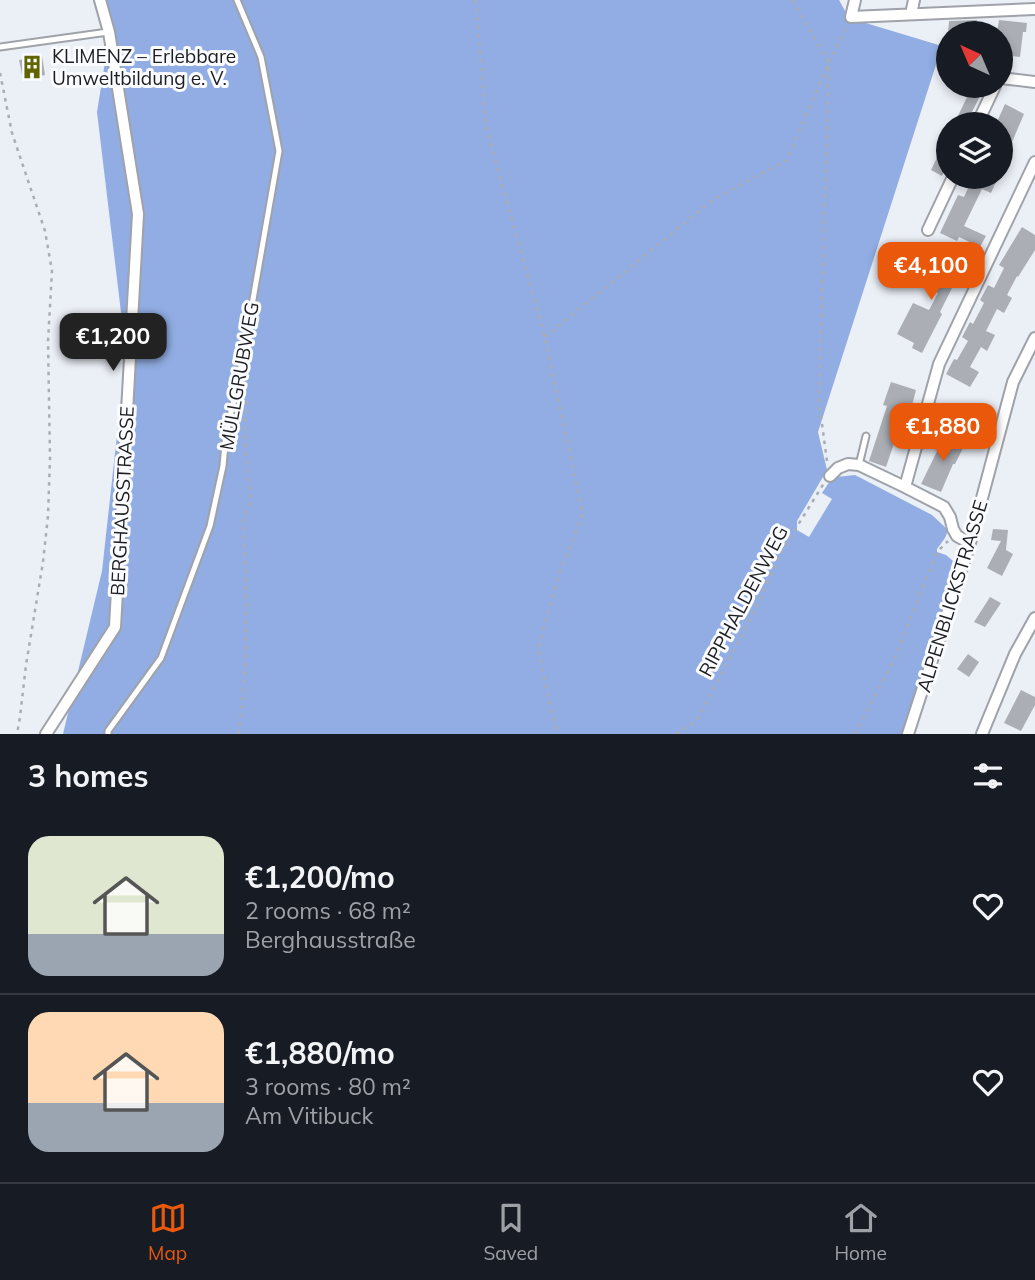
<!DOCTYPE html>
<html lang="en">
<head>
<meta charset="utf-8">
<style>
	:root { --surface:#171b24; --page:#242831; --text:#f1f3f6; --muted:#9ea1a6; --line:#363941; --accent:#ea580c }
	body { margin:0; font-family:Mulish,sans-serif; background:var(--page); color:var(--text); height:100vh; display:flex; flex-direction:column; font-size:26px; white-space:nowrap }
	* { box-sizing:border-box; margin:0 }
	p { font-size:23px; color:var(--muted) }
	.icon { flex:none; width:38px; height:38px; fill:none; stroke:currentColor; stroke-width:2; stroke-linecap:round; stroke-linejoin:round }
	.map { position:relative; height:734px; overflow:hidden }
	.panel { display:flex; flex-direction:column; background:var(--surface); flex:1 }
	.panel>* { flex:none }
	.needle { width:46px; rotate:316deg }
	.buttons { position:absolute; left:936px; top:21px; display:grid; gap:14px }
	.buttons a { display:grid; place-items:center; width:77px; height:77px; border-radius:50%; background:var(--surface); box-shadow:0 4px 10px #0003; font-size:35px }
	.price { position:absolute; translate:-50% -60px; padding:0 16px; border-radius:14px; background:var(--accent); color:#fff; font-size:23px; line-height:46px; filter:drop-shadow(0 2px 4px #0008) }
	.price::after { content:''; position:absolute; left:50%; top:42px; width:21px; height:16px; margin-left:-10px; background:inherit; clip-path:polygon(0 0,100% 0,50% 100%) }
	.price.active { background:#222; color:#fff }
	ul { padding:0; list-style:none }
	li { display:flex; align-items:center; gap:21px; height:175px; padding:0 28px }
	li+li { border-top:2px solid var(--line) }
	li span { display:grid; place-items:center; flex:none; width:196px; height:140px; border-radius:21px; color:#555 }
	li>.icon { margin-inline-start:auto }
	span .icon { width:84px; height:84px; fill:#fffc; stroke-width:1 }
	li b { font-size:30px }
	h2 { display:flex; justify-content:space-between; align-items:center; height:84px; padding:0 28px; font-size:30px }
	.dock { display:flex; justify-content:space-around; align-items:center; height:98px; border-top:2px solid var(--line); background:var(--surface); font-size:19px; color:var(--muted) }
	.dock a { display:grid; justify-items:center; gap:4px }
	.dock .active { color:var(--accent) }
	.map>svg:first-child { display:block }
	.forest { fill:#91ade3 }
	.building { fill:#abafb5 }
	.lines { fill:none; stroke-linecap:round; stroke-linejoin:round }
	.service-casing { stroke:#9fa2a9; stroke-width:9 }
	.minor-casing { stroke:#9fa2a9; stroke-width:14 }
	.path { stroke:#aaadb3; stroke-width:2.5; stroke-dasharray:3.5 5; stroke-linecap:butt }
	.service { stroke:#fff; stroke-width:5 }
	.minor { stroke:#fff; stroke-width:10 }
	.labels { text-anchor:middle; stroke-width:6; stroke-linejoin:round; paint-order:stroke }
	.poi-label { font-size:19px; fill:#1c1d20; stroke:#fbfcff; text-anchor:start }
	.street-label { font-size:19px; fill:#1c1d20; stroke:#fbfcff }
</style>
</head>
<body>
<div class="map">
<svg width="1035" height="734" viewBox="0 0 1035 734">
	<rect width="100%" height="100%" fill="#ebeff6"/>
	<!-- forest -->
	<path class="forest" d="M99 0H839L849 18 942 46 818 432 827 470 797 521V530L809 537 832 499 822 493 830 481 836 477 855 475 932 515 948 530 945 538 937 549V552L946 555 958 565 903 734H63L102 571 126 354 97 112 110 31Z"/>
	<!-- building -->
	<path class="building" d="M977 20V29H965V33H948L949 21Z
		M999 20 1027 23 1026 32H1023L1020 57 1001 55V33H997Z
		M42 56 45 75 23 79 19 60Z
		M972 87 982 92 970 116 971 117 969 124H954Z
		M1005 104 1024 114 1001 168V124H996Z
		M948 135V162L942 176 931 170Z
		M973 177H998L991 193 982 189 964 226 986 236 980 247 959 237 957 241 940 233 958 195 964 197Z
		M1022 227 1035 235V250L1018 277 1017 276 1007 295 1012 298 1004 313 997 309 986 331 995 335 987 351 981 347 970 367 979 372 970 387 946 374 954 359 957 360 968 341 962 337 970 322 973 324 984 303 980 300 988 285 994 288 1004 268 999 265Z
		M936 254 953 263 955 259 964 264 940 312 942 314 922 353 912 348 914 343 897 334 913 303 929 310 938 293 920 284Z
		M891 382 916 390 910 413 905 411 886 467 869 461 887 406 883 405Z
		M945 435 965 444 955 464H953L941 492 921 484Z
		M993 529 1008 530 1006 550 1013 554 1002 576 987 568 1001 541 991 540Z
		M990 597 1001 603 985 627 974 622Z
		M968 654 979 662 969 677 957 669Z
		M1021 690 1035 697V705L1021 731 1004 723Z"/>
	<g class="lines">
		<!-- service casing -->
		<g class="service-casing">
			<path id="service" d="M0 47 108 32
				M859 465 866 436
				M108 734V731L161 658 210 526 223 466 226 433 238 383 248 328 279 151 261 57 237 0"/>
		</g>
		<!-- minor casing -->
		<g class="minor-casing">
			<path id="minor" d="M855 0 851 17 1035 9
				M911 14 914 0
				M944 68 948 69
				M1001 78 1035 82
				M977 124 995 86
				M928 230 953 177
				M830 476 838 468 848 464 859 465 905 487 944 507 950 517 953 529 957 536 970 543
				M905 487 939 364 1035 162
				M46 734 115 627 138 214 109 32 100 0
				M908 734 970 543 1013 382 1035 338
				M982 734 1015 654 1035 618"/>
		</g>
		<!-- path -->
		<path class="path" d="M476 0 486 126 545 338 583 514 560 571 538 649 557 734
			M0 73 12 133 45 231 52 271 48 341 50 458 48 516 43 562 26 665 20 717 17 734
			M545 337 714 199 787 160 829 62 792 0
			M827 461 819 402 829 62 846 28
			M239 734 246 661V574L243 521 251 501 245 438V421L247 403 244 397
			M676 734 696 721 742 636 785 546 824 483
			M855 734 895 658 937 552 948 541"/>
		<!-- service -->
		<use href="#service" class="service"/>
		<!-- minor -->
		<use href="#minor" class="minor"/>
	</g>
	<!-- icons -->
	<defs>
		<g id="building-bare" transform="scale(1.89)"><path d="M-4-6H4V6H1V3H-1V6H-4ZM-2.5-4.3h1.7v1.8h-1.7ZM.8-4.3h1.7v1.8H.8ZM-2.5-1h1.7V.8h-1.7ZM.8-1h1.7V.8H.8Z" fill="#606501" stroke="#fbfcff" stroke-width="2.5" paint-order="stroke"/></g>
	</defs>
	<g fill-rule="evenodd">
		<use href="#building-bare" x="32" y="67"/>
	</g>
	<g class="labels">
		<!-- poi labels -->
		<g class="poi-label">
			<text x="52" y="63">KLIMENZ – Erlebbare<tspan x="52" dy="22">Umweltbildung e. V.</tspan></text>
		</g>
		<!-- street labels -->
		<g class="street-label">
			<text transform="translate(239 376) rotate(-80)" y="7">MÜLLGRUBWEG</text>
			<text transform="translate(122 501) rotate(-87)" y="7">BERGHAUSSTRASSE</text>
			<text transform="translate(952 596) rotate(-73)" y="7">ALPENBLICKSTRASSE</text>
			<text transform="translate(743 601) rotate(-62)" y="7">RIPPHALDENWEG</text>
		</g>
	</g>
</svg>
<div class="buttons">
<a><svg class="needle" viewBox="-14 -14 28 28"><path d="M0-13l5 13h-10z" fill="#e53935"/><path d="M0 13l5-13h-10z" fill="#9ea1a6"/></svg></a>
<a><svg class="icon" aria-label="layers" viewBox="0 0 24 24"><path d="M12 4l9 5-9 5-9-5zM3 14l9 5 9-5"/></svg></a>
</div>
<b class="price" style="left:931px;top:302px">€4,100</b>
<b class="price active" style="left:113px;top:373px">€1,200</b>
<b class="price" style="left:943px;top:463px">€1,880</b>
</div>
<section class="panel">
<h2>3 homes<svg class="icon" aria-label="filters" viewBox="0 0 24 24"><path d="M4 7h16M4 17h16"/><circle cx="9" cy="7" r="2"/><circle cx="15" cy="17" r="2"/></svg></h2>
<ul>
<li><span style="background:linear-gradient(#dfe7d0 70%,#9aa5b1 0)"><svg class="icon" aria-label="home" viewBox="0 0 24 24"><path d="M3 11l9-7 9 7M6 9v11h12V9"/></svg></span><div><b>€1,200/mo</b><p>2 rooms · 68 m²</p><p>Berghausstraße</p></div><svg class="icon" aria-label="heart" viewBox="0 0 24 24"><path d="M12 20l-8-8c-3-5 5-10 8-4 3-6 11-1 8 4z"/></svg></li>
<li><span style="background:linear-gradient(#ffd9b3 65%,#9aa5b1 0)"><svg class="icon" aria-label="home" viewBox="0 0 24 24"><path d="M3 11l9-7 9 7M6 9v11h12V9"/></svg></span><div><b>€1,880/mo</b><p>3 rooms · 80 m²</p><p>Am Vitibuck</p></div><svg class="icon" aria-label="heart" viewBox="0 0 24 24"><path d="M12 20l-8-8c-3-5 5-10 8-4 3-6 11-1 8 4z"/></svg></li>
</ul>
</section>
<nav class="dock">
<a class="active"><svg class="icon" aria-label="map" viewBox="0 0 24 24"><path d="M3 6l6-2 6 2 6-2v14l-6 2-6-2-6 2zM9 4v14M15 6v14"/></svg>Map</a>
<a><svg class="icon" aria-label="saved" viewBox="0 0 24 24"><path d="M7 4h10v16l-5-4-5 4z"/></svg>Saved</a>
<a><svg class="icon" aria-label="home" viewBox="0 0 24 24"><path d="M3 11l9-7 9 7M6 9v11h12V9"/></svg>Home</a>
</nav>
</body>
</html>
